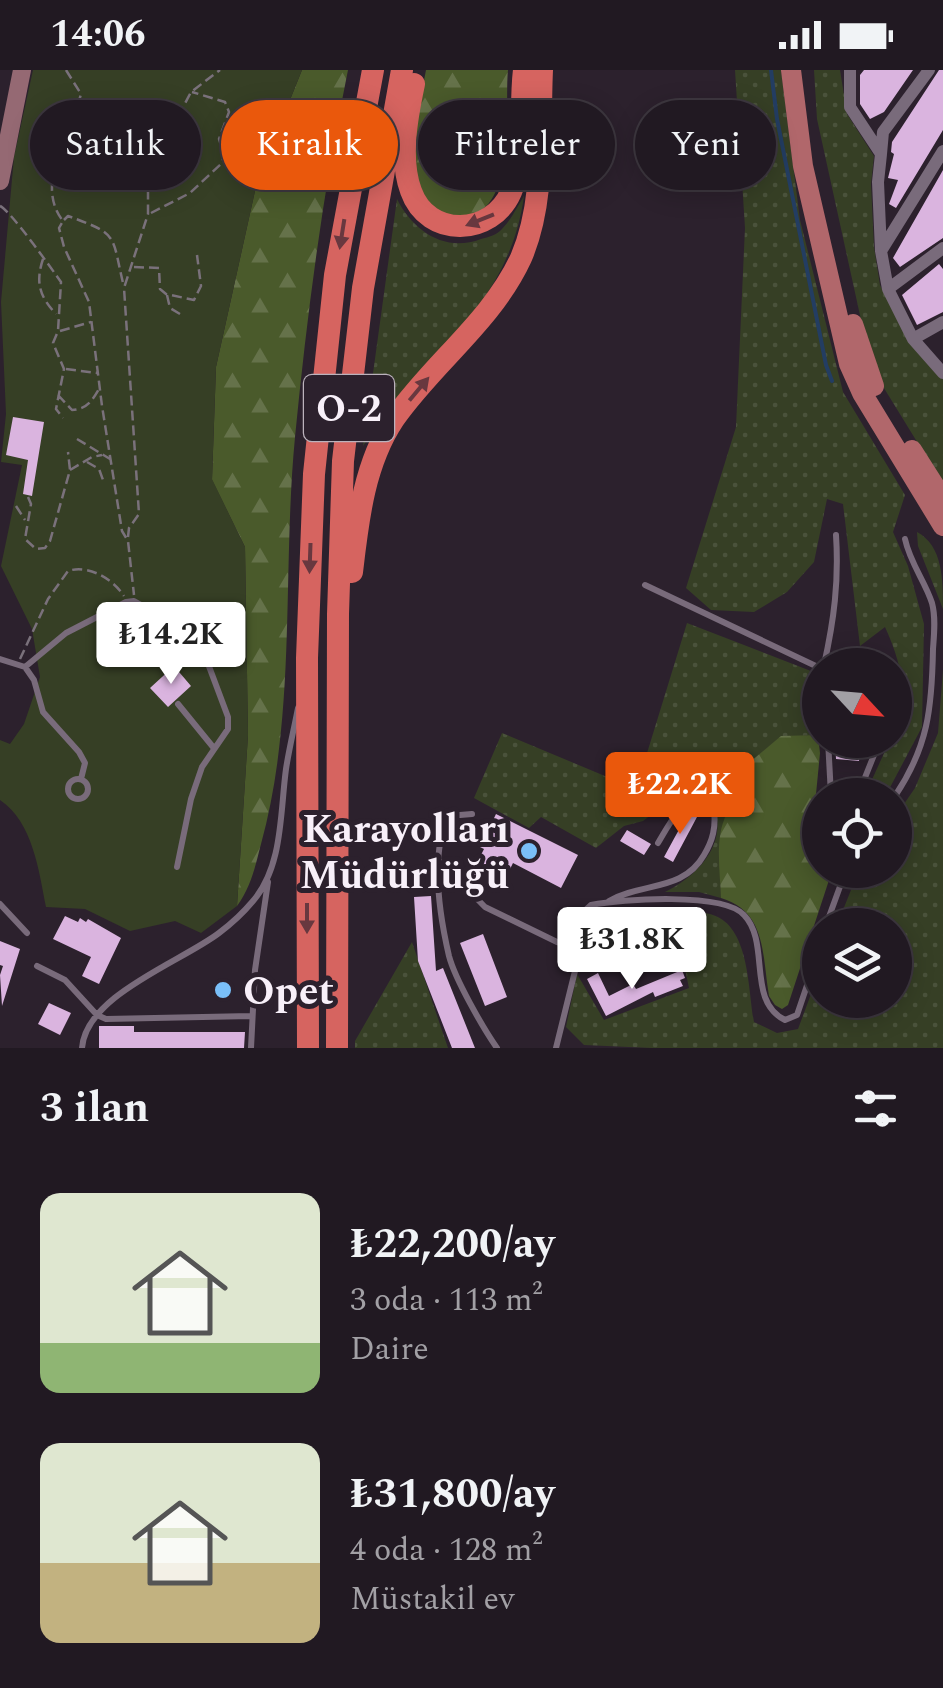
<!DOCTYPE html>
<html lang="tr">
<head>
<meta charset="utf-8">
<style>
	:root { --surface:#211922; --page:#29222a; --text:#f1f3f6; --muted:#a2a0a5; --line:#3e3840; --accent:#ea580c }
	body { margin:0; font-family:Spectral,serif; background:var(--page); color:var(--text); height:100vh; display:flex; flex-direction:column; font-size:38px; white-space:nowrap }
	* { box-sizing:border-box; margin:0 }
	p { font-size:32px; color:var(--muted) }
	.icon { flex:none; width:55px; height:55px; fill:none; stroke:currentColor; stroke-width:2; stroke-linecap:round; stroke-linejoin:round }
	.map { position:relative; height:978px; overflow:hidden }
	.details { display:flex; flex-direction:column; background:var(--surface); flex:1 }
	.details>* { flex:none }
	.guide { position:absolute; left:30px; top:30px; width:885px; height:90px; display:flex; gap:20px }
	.needle { width:65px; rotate:116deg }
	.controls { position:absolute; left:802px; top:578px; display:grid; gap:20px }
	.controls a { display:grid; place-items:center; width:110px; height:110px; border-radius:50%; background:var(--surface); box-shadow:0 5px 25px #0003,0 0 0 2px var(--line); font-size:50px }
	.price { position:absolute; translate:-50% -85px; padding:0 22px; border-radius:10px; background:#fff; color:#222; font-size:32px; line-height:65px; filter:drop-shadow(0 2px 5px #0008) }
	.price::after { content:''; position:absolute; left:50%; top:60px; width:30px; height:22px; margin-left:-15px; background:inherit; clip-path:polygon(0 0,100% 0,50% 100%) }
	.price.selected { background:var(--accent); color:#fff }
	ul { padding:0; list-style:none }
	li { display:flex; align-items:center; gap:30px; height:250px; padding:0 40px }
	li span { display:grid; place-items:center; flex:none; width:280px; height:200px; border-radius:20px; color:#555 }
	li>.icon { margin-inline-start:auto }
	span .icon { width:120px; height:120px; fill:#fffc; stroke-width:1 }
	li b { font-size:42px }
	h2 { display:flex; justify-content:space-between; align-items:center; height:120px; padding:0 40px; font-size:42px }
	.tag { padding:0 35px; border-radius:45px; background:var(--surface); box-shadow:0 5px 25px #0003,0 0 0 2px var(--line); font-size:35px; line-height:90px }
	.tag.selected { background:var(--accent); color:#fff }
	.status { display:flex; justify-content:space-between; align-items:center; height:70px; padding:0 50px; background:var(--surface); direction:ltr }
	.status svg { height:28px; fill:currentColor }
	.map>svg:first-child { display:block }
	.grass { fill:url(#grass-dots) }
	.forest { fill:url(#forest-firs) }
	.park { fill:#363f25 }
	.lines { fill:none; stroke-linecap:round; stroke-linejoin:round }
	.stream { stroke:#233d62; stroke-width:4 }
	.building { fill:#dab4df }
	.path { stroke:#7a717b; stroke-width:2.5; stroke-dasharray:10 5; stroke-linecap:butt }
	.lane { stroke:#796b7b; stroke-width:6 }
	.street { stroke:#796b7b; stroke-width:12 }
	.secondary { stroke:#956973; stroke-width:18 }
	.primary { stroke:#b1676b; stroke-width:20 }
	.highway { stroke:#d66460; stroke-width:22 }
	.oneway { fill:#68383f }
	.poi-dot { fill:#7abff8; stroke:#2c212d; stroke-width:4 }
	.labels { text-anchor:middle; stroke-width:10; stroke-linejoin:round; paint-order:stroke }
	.shield { fill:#2c212d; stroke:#bbb2bc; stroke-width:2.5 }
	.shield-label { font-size:38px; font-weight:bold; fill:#f8f0f9 }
	.poi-label { font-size:40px; font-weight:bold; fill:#f8f0f9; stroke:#2c212d; text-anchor:end }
</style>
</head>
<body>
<div class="status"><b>14:06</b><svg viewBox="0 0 49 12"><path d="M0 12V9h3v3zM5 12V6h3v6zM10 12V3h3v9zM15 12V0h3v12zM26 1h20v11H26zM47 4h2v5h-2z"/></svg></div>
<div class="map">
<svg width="943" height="978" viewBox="0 0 943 978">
	<defs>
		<pattern id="grass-dots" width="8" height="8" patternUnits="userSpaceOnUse" patternTransform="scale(2.5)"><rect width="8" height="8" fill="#363f25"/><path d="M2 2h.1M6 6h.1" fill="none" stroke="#4a523b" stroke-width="1.8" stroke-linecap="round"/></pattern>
		<pattern id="forest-firs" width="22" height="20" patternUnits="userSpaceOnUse" patternTransform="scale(2.5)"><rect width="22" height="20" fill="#4a5a2b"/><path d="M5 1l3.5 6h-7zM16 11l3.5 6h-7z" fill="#65724a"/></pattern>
	</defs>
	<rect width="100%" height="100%" fill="#2c212d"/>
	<!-- grass -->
	<path class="grass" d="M735 0H781L800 150 843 322 905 425 893 462 908 496 924 554 922 657 886 725H865L890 670H895C895 658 900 649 902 638 906 611 896 581 885 557L860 576 843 434 827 429 814 492 787 522 754 542 711 540 686 518 736 357 745 158Z
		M814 0H840L847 44 874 86 871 114 874 177 880 215 910 273 943 309V414L879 310 865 268 817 49Z
		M524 126C509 238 421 289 363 376L397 129C413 161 445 183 481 169 489 167 497 165 502 159 511 150 517 137 524 126Z
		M917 462C943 476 943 510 943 539L918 476Z
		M687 553 816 603 818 665 781 667 750 692 745 733 720 765 721 828 699 822H665C706 802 737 760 703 719L687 718 643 751 624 756 596 778 541 747 529 758 474 728 502 663 636 719Z
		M943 600V978H652L584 975 566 957 577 904 604 950 689 918 673 843C685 844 702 841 713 845 750 857 748 921 754 952L777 963 798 959 820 900V930H895V855H837L859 800H895V747L915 718 938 663Z
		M412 872 448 978H355V971Z"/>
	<!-- forest -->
	<path class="forest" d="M302 0H348C323 121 307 244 295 367 282 501 297 643 261 774 255 797 251 817 237 836L248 665 245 477 212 410 216 297 257 112Z
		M426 0H508C504 39 520 152 455 147 448 146 439 142 432 140 401 93 417 51 426 0Z
		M818 665 820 683 816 724 820 800H828L830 807 788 935 782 939 775 935 769 926C762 885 767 842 721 828 720 796 712 755 736 731L745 733 750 692 781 666Z"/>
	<!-- park -->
	<path class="park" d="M33 0H302L257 112 216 297 212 409 245 477 248 665 237 836 201 863 175 851 130 861 85 839 46 837C39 802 33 752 0 730V670L10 674 24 654 40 607 32 559 1 496 22 395 1 392 6 344 1 232 14 87Z"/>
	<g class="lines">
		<!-- stream -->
		<path class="stream" d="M771 0 777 49 826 295 832 311"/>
	</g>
	<!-- building -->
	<path class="building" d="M864 0H913L884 42 870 49 860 34V5Z
		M939 0H943V60L896 138 889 134 898 110 888 108 894 84 891 82 892 72Z
		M943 100V168L900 197 893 188Z
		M939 194 943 199V242L917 255 902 225Z
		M13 347 44 352 32 426 23 424 28 390 6 385Z
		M174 596 191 616 168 637 150 618Z
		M835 670H861L859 691 836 689Z
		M688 743 697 747 673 792 664 787Z
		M496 744 578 785 561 818 513 793 502 815 495 811 493 815 472 803 484 779 480 777Z
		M627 760 651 774 644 785 620 771Z
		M431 826 436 901 443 898 475 978H452L418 891 414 827Z
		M65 846 78 852 80 848 86 852 88 849 121 868 99 914 82 906 91 887 53 869Z
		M672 849V867L659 868V871L631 868 630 851Z
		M483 864 507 927 485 936 460 873Z
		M0 871 20 879 2 936 0 905 3 896 0 895Z
		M682 900 685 908 680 910 683 916 655 927 653 922 606 946 587 909 598 903 609 926 633 914 636 919Z
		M49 933 71 943 60 965 38 954Z
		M99 956H134V962H245L244 978H99Z"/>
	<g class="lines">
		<!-- path -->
		<path class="path" d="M66 0 81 24C70 64 34 114 63 151L59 158 64 177 89 232 102 336 122 461 128 471 134 525
			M0 136C10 140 51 198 61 212L58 261 53 273 64 299 56 339 63 348
			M151 143 190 123 221 94 224 85 219 69 229 42 225 32 192 22
			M64 150 68 146C121 165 111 165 124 217
			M43 189C35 213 40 227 56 244
			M134 197 159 198 160 219 166 224 194 230 201 216 197 185
			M167 225 170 238 180 244
			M60 261 91 252
			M66 299 97 303
			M58 325 72 340C87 339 92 331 99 319
			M77 369 110 389
			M87 392 99 399 103 410
			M70 400 92 387 102 385
			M28 427 31 434 25 469 36 479 45 478 50 471 70 400 68 382
			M16 436 25 450
			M128 467 129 458 139 444 124 218 148 144V117L170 62 191 22 220 0
			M20 589 48 529 68 501C88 494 113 509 124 526"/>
		<!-- lane -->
		<path class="lane" d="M645 515 820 598
			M0 589 25 597 34 610 43 642 79 682 85 693 81 709
			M888 594V595
			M824 595C834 550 839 511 836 465
			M25 597 66 563 126 532 134 531 191 563 207 591 228 647V659L202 697 191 729 177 797
			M178 634 213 677
			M828 670 831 725
			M68 719a10 10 0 1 1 20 0a10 10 0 1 1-20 0Z
			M858 725 880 670
			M895 726C928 677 932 638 933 579 934 565 936 548 932 533 925 511 910 493 905 469
			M472 744 448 746C430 786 439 843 449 886 455 909 483 958 497 978
			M438 789 485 837 557 872 634 891 671 888
			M609 831C642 812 683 822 704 785 713 770 716 757 714 740L700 730C678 734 669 755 658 773
			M0 834 27 863
			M826 855 846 800
			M37 896 65 910 97 945 106 949 251 946
			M82 978C86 925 181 892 219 863 231 854 243 843 253 831 283 796 280 743 286 699 289 679 294 659 298 638
			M251 978 255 900 268 812
			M556 978 576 897 574 862 577 848 591 835C622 829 723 822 744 845 771 873 746 931 785 950L797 945 820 877"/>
		<!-- street -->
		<path class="street" d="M850 0V37L881 84 878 112 881 181 888 219 913 269 943 303
			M881 84 883 62 929 0
			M881 181 943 81
			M888 219 943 178
			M913 269 943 252"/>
		<!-- secondary -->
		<path class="secondary" d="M0 111 22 0"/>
		<!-- primary -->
		<path class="primary" d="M791 0 803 96 849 294 862 323 943 456
			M853 254 874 316
			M912 380 943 429"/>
		<!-- highway -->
		<path class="highway" d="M414 14C407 47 399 89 411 121 428 169 492 166 511 122 527 85 519 39 524 0
			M352 502C358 450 364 394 394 349 433 293 492 251 521 188 546 130 539 61 542 0
			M308 978 307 588 314 404 335 205 373 0
			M337 978 338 544 343 391 363 218 402 0"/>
	</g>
	<!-- one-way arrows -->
	<defs><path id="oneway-solid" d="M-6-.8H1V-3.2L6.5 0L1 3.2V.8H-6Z" transform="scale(2.5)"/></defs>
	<g class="oneway">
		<use href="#oneway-solid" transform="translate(480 150) rotate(158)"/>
		<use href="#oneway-solid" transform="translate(342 164) rotate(99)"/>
		<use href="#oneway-solid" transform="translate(419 319) rotate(-50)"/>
		<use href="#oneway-solid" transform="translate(310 488) rotate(92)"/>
		<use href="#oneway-solid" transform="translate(307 848) rotate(90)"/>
	</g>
	<!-- markers -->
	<g class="poi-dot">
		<circle cx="529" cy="781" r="10"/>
		<circle cx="223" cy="920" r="10"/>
	</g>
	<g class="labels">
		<!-- shield labels -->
		<rect class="shield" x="304" y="305" width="90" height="66" rx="8"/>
		<g class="shield-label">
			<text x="349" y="351">O-2</text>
		</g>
		<!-- poi labels -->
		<g class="poi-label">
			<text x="509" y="772">Karayolları<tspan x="509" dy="46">Müdürlüğü</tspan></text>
			<text x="243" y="934" text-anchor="start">Opet</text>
		</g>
	</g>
</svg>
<div class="controls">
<a><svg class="needle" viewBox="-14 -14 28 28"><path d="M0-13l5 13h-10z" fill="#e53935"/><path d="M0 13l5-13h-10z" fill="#a2a0a5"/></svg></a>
<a><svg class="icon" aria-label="locate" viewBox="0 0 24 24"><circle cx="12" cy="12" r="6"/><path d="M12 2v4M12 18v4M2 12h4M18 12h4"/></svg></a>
<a><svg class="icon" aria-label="layers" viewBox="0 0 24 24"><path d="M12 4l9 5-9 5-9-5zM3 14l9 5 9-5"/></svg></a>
</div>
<b class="price" style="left:171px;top:617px">₺14.2K</b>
<b class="price selected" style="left:680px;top:767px">₺22.2K</b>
<b class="price" style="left:632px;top:922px">₺31.8K</b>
<div class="guide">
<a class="tag">Satılık</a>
<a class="tag selected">Kiralık</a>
<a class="tag">Filtreler</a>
<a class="tag">Yeni</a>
</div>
</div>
<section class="details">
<h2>3 ilan<svg class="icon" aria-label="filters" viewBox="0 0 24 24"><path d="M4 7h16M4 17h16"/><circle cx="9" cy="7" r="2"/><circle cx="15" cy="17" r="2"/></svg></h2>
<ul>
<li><span style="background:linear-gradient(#dfe7d0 75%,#8fb573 0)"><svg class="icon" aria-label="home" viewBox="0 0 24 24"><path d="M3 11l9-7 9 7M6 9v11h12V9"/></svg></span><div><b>₺22,200/ay</b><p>3 oda · 113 m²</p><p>Daire</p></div></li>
<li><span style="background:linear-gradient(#dfe7d0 60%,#c2b280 0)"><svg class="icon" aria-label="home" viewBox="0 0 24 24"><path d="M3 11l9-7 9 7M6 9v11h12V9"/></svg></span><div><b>₺31,800/ay</b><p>4 oda · 128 m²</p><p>Müstakil ev</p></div></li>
</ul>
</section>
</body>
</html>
